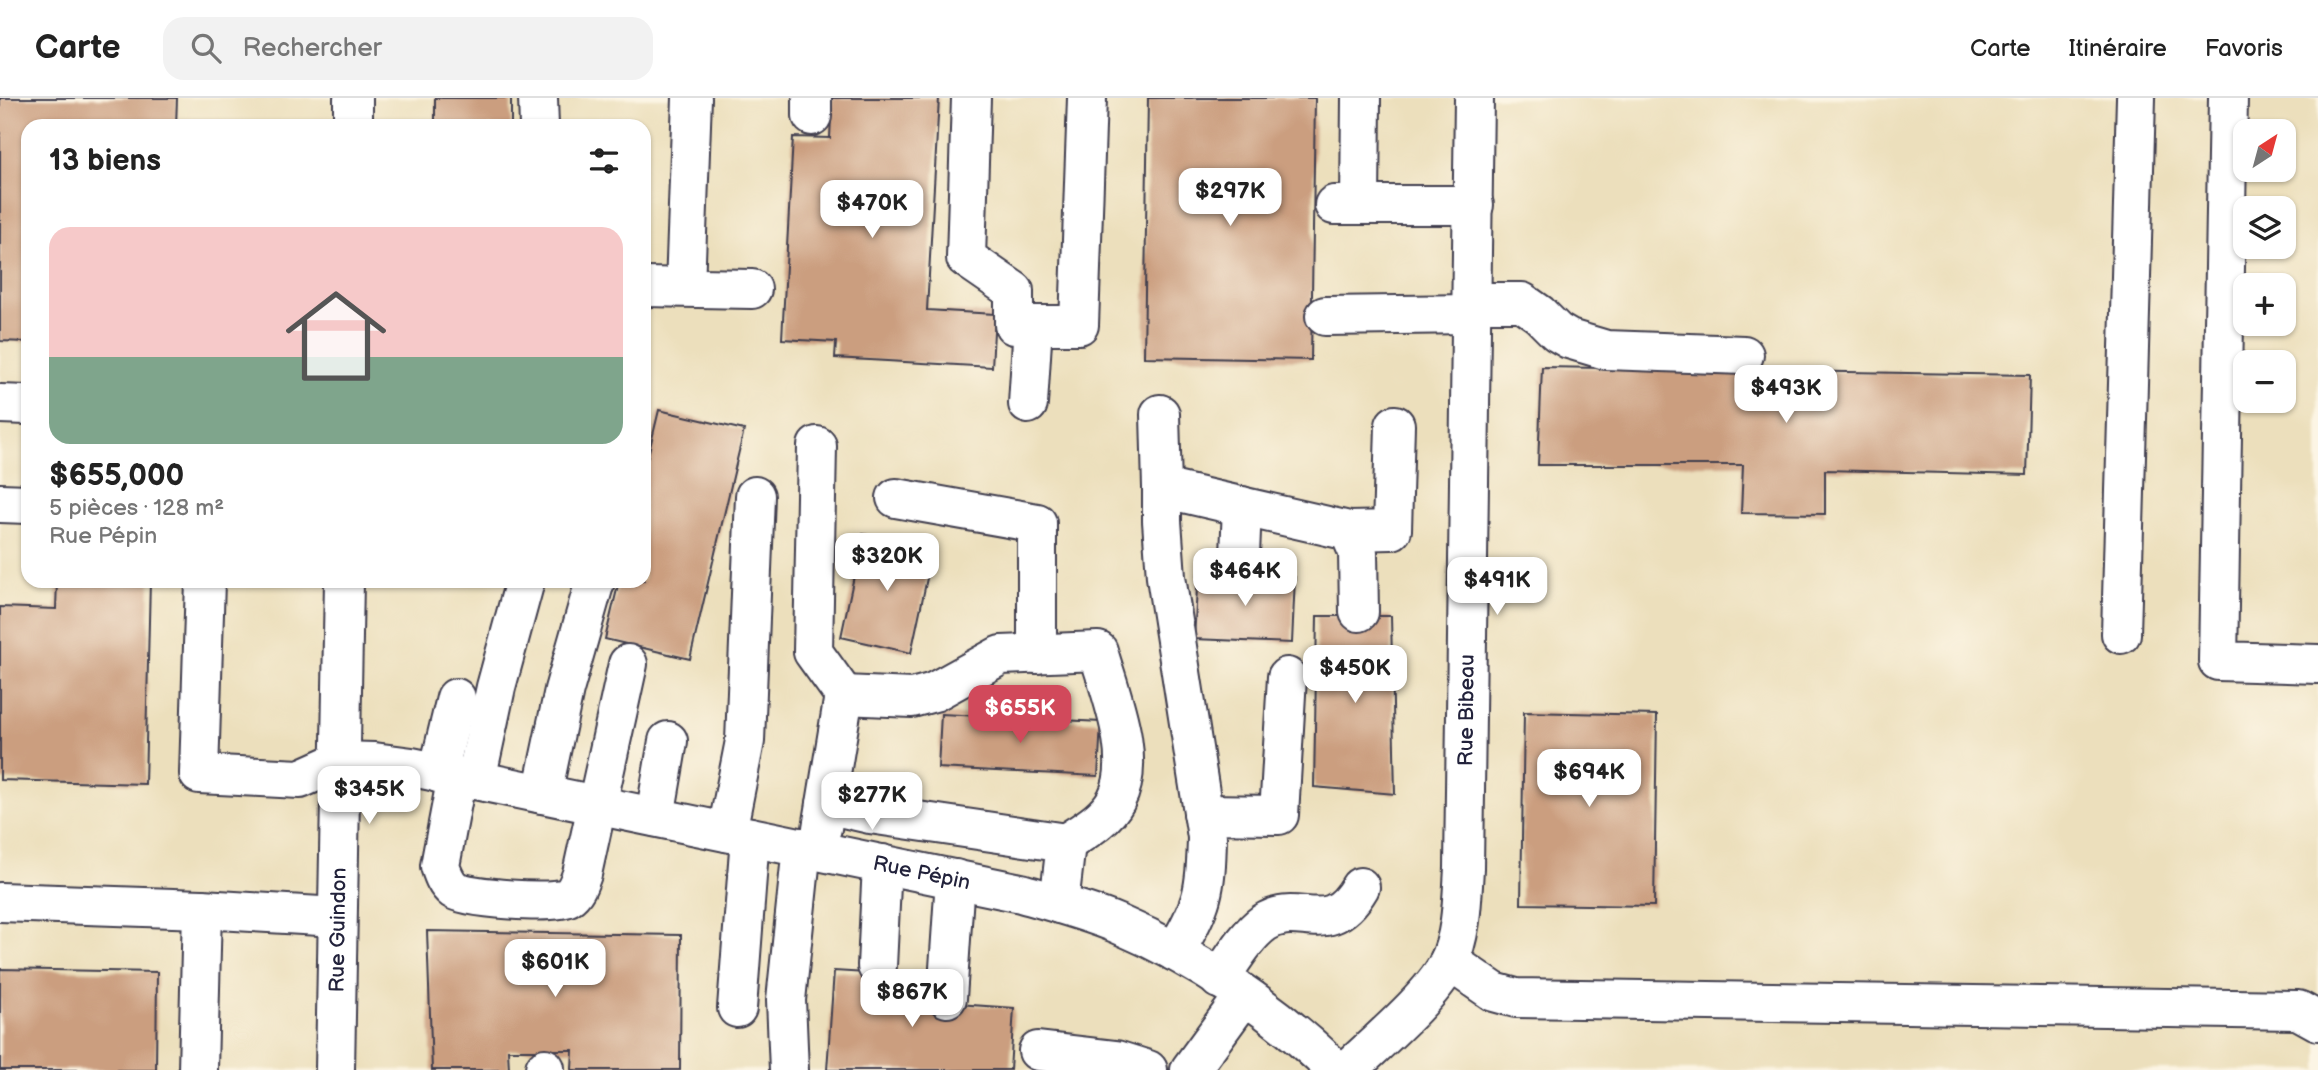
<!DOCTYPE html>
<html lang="fr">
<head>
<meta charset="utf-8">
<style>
	:root { --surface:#fff; --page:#f2f2f2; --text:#222; --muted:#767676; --line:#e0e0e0; --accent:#d1495b }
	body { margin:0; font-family:"Balsamiq Sans",sans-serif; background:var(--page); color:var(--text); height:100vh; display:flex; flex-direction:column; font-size:26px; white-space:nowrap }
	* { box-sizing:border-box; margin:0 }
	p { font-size:23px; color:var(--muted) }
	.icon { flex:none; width:38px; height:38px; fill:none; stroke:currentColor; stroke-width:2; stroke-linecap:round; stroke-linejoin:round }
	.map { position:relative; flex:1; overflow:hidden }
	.side { position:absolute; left:21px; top:21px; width:630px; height:469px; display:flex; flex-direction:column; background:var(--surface); border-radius:21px; box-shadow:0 2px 5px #0004 }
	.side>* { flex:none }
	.needle { width:46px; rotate:36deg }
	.tools { position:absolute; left:2233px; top:21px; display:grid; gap:14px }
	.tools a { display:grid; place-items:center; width:63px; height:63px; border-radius:14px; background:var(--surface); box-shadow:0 2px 5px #0004; font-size:35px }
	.price { position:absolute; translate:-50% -60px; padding:0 16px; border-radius:14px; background:#fff; color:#222; font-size:23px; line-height:46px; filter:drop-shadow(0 2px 4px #0008) }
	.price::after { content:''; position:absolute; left:50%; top:42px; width:21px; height:16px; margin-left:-10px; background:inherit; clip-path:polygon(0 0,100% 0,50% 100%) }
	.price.active { background:var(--accent); color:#fff }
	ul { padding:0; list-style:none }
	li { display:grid; align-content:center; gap:14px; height:371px; padding:0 28px }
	li span { display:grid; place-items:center; height:217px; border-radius:21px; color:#555 }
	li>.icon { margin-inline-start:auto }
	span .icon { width:126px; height:126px; fill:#fffc; stroke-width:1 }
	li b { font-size:30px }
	h2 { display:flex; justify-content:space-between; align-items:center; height:84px; padding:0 28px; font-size:30px }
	header { display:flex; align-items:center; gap:42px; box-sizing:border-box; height:98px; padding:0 35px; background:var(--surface); border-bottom:2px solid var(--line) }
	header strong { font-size:33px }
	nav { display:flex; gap:38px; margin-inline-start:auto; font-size:24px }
	.search { width:490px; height:63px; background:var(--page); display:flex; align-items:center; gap:18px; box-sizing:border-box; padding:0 24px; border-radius:21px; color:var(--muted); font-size:26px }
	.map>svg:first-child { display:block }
	.building { fill:#cb9e7f }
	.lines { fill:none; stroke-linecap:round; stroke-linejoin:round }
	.minor-casing { stroke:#403e4e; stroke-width:42 }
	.minor { stroke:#fff; stroke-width:38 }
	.labels { text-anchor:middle; stroke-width:5; stroke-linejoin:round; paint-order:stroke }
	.street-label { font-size:21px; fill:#22223b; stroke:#fcf5e5 }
</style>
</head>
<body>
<header>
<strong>Carte</strong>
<div class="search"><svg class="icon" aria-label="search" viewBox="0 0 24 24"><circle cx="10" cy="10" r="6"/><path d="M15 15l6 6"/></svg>Rechercher</div>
<nav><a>Carte</a><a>Itinéraire</a><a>Favoris</a></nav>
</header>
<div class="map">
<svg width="2318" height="972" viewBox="0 0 2318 972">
	<rect width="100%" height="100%" fill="#fcf5e5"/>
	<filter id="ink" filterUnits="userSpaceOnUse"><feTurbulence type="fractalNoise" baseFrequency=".0143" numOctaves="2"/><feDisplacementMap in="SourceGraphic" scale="14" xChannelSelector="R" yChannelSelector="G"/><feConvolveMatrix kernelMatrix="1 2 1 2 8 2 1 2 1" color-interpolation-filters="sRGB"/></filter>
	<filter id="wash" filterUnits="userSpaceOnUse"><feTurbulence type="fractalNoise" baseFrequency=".00686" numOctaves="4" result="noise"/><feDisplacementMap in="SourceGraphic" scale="28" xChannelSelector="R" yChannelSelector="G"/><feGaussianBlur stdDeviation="1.57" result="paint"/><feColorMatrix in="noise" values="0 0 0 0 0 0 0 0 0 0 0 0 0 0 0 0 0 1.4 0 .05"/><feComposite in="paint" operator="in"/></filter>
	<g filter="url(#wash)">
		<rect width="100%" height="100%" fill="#ecdfbc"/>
		<g id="blocks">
			<!-- building -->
			<path class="building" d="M0 0H177L176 28H28V244L0 243Z
				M435 0H511V28H435Z
				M832 0H939L927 212 995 216 992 269 835 260 836 244 782 241 793 39 830 40Z
				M1148 0H1315L1311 262 1144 259Z
				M1542 269 2030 277 2027 377 1825 372V416L1741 415 1743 367H1538Z
				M659 312 744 332 690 561 605 541 619 483H644V374Z
				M863 436 933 452 911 555 841 539Z
				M1198 474 1295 479 1292 545 1194 541Z
				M57 483H150L145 686 0 682V509L56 511Z
				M1317 518H1391L1395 696 1314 689Z
				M1524 614 1657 617 1654 808 1521 806Z
				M941 616 1101 624 1098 678 938 670Z
				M427 833 681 837 680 972H572L573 952H508L509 972H432Z
				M0 871 157 874 156 972H0Z
				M834 873 915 878 914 903 1014 910 1010 972H827Z"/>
		</g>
	</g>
	<g filter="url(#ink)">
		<use href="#blocks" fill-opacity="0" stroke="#403e4e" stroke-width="2"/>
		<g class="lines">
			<!-- minor casing -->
			<g class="minor-casing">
				<g id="minor">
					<path d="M538 0 539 28"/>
					<path d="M971 0 966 160 1014 193V227H1079L1087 0"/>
					<path d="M2228 0 2218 563 2318 566"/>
					<path d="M812 18V0"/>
					<path d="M353 28V0"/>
					<path d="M1334 107H1474"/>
					<path d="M1360 107 1361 0"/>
					<path d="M644 189 752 191"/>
					<path d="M685 189 692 0"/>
					<path d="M1472 204H1522L1539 216 1557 234 1569 241 1606 252 1744 257"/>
					<path d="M1325 218 1471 216"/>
					<path d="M0 306 27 307"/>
					<path d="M1028 306 1033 227"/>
					<path d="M1160 316 1162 390"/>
					<path d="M817 348 813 554 844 597 826 706"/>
					<path d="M896 400 1037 425V556"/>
					<path d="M0 405 28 406"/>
					<path d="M1349 433 1392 432 1395 327"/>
					<path d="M1240 457 1242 408"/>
					<path id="s1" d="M205 483 199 676 300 681 340 663 374 664 412 669 1021 795C1053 804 1087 813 1118 826 1198 860 1274 912 1336 972"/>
					<path d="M2121 536 2136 0"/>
					<path d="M844 597 912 600 934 594 1001 557 1098 553C1110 595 1138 661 1116 702 1105 722 1084 733 1066 745"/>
					<path d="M438 675 456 600"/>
					<path d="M457 678 440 768C443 777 446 786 454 792 465 800 556 807 568 799 576 794 579 784 582 776L628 566"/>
					<path d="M476 682 496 589 525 483"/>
					<path d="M542 696 564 592 595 483"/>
					<path d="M1203 716 1279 717 1287 579"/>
					<path d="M655 719 668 643"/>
					<path d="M822 730 826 706 870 716 1066 745 1059 806"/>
					<path d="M727 734 745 643 755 398"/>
					<path d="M0 804 202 811"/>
					<path d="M1175 854C1203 807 1206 793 1207 739L1166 479 1162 423V390L1349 433 1358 454 1359 514"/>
					<path d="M1449 863 1494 894 1516 900 2298 912 2318 923"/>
					<path d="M877 868 882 766"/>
					<path d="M1219 881C1232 863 1246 838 1264 825 1299 801 1328 844 1360 789"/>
					<path d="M947 900 955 781"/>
					<path d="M737 910 750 739"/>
					<path d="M1038 953 1116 962 1148 972"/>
					<path d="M198 972 202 811 337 819"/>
					<path id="s2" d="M335 972 344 483"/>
					<path d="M545 972V970"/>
					<path d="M789 972 786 902 802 749"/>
					<path d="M1190 972 1244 898"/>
					<path id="s3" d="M1348 972C1376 945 1431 899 1448 866 1462 836 1462 802 1464 770L1474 0"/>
				</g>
			</g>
			<!-- minor -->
			<use href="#minor" class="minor"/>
		</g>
	</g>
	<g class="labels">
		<!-- street labels -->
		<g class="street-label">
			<text dy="7" stroke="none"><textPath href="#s3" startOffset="402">Rue Bibeau</textPath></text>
			<text dy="7" stroke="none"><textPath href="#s1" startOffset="931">Rue Pépin</textPath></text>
			<text dy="7" stroke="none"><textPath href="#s2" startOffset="140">Rue Guindon</textPath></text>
		</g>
	</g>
</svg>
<div class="tools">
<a><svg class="needle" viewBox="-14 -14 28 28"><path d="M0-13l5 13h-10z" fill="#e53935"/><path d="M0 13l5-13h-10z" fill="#767676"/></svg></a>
<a><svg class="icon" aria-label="layers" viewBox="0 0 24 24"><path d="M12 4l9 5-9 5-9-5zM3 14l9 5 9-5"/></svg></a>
<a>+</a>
<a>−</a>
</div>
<b class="price" style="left:1230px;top:130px">$297K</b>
<b class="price" style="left:872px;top:142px">$470K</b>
<b class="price" style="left:1786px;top:327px">$493K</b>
<b class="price" style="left:887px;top:495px">$320K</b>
<b class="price" style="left:1245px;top:510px">$464K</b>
<b class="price" style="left:1497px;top:519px">$491K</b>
<b class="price" style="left:1355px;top:607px">$450K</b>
<b class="price active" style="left:1020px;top:647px">$655K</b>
<b class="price" style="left:1589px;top:711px">$694K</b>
<b class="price" style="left:369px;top:728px">$345K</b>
<b class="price" style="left:872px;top:734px">$277K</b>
<b class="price" style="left:555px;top:901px">$601K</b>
<b class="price" style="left:912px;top:931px">$867K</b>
<section class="side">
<h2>13 biens<svg class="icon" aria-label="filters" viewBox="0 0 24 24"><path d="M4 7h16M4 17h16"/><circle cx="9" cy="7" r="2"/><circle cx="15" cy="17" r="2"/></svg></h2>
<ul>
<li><span style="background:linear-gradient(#f6c9c9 60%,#7fa58c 0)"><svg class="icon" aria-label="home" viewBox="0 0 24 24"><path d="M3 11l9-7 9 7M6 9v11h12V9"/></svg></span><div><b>$655,000</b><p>5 pièces · 128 m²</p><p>Rue Pépin</p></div></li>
</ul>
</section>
</div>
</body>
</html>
